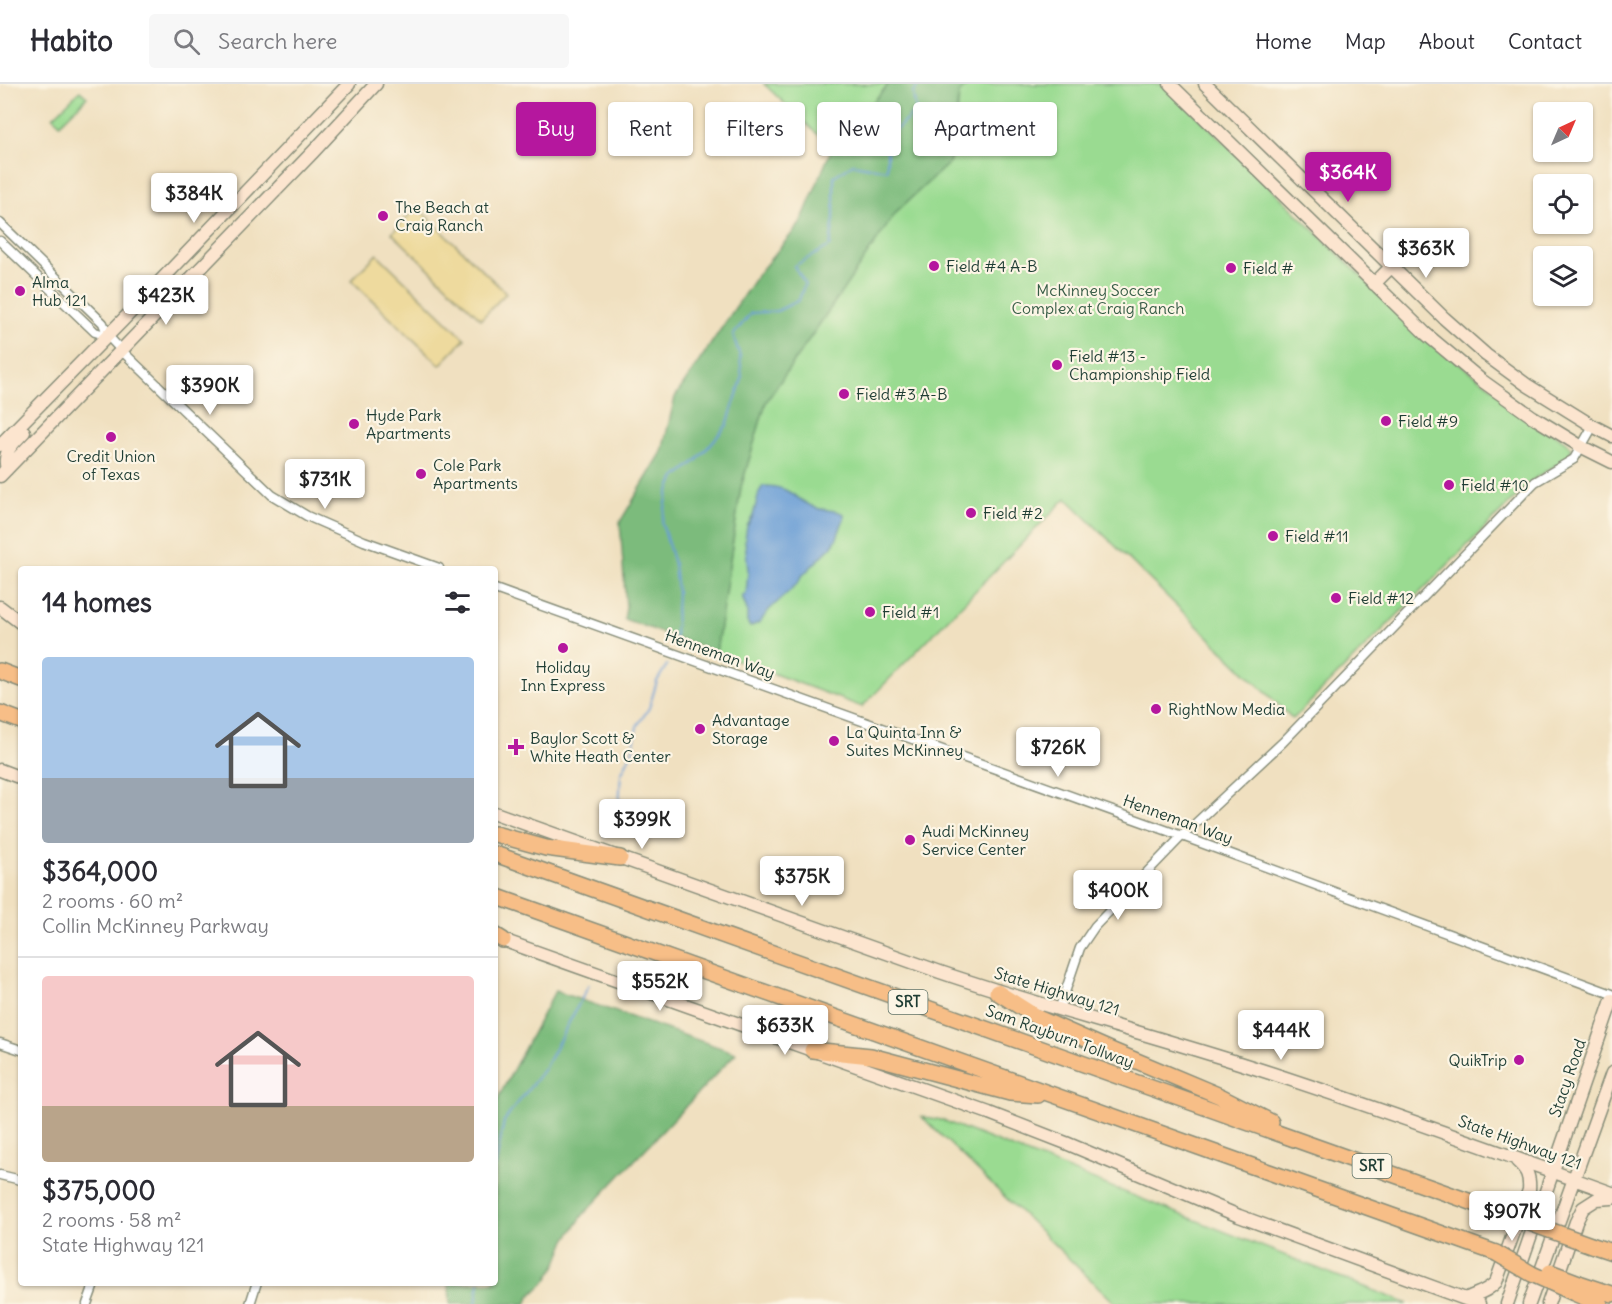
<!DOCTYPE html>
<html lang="en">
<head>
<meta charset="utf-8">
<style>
	:root { --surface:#fff; --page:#f7f7f7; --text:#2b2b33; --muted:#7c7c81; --line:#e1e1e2; --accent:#b5179e }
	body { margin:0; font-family:Delius,sans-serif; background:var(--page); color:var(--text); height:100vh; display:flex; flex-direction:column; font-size:22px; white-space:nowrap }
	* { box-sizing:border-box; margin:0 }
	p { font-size:20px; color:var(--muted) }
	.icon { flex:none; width:33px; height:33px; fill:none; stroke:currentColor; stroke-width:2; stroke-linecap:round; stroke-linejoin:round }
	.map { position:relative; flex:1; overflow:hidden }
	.details { position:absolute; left:18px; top:482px; width:480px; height:720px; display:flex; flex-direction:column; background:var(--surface); border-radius:6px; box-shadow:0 2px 4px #0004 }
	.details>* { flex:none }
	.hud { position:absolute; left:516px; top:18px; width:570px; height:54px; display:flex; gap:12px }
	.needle { width:39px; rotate:44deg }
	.tools { position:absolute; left:1533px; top:18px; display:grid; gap:12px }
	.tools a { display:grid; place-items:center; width:60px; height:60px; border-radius:6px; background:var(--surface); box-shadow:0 2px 4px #0004; font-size:30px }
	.price { position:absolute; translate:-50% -51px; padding:0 14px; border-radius:6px; background:#fff; color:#222; font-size:20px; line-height:39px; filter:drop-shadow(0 2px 3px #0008) }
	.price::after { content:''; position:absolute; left:50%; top:36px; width:18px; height:14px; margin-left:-9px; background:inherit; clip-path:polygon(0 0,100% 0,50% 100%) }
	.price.current { background:var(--accent); color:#fff }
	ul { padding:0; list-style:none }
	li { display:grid; align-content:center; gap:12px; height:318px; padding:0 24px }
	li+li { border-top:2px solid var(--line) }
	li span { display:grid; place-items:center; height:186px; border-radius:6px; color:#555 }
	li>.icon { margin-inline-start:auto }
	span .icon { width:108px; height:108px; fill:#fffc; stroke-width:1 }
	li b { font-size:26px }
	h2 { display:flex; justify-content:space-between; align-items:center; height:72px; padding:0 24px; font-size:26px }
	.tag { padding:0 21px; border-radius:6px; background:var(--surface); box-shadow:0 2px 4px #0004; font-size:21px; line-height:54px }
	.tag.current { background:var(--accent); color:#fff }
	header { display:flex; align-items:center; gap:36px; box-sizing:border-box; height:84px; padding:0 30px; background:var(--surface); border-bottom:2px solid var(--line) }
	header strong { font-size:28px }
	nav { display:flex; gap:33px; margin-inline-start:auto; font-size:21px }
	.search { width:420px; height:54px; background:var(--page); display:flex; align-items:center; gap:15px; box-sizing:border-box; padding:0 21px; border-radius:6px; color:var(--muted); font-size:22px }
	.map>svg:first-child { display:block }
	.green { fill:#9adb91; stroke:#5c8c62; stroke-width:1.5 }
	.forest { fill:#7bbb7b; stroke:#4d7c58; stroke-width:1.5 }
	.sand { fill:#eeda9e; stroke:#868c69; stroke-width:1.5 }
	.water { fill:#699dd5; stroke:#446d84; stroke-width:1.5 }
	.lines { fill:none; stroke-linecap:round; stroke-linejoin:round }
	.stream { stroke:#699dd5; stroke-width:2 }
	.street-casing { stroke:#888e7a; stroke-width:11 }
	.secondary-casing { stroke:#888e7a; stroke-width:15 }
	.highway-casing { stroke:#888e7a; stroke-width:18 }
	.street { stroke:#fff; stroke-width:8 }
	.secondary { stroke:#fce5cf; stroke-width:12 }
	.highway { stroke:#f7be87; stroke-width:15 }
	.highway-bridge-casing { stroke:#888e7a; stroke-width:18; stroke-linecap:butt }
	.highway-bridge { stroke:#f7be87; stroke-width:15 }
	.poi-dot { fill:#b5179e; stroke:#fcf5e5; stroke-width:2 }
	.labels { text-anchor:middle; stroke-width:4.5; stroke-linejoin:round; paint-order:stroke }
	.shield { fill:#fcf5e5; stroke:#617469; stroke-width:1.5 }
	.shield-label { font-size:15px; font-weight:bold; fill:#1f3d34 }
	.poi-label { font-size:16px; fill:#1f3d34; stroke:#fcf5e5; text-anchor:start }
	.park-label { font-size:16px; fill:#385d47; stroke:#fcf5e5 }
	.street-label { font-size:16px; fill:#1f3d34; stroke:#fcf5e5 }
</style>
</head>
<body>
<header>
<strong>Habito</strong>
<div class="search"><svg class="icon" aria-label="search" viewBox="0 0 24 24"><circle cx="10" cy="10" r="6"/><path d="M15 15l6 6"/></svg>Search here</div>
<nav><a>Home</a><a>Map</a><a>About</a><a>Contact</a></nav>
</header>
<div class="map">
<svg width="1612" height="1220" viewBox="0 0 1612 1220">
	<rect width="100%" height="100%" fill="#fcf5e5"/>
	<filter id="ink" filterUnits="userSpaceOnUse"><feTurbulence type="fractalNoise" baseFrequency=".0167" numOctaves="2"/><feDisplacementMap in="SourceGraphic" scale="12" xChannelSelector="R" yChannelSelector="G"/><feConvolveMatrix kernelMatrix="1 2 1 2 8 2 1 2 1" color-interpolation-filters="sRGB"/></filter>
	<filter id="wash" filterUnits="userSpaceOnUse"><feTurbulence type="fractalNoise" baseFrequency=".008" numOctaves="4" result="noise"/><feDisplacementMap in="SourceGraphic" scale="24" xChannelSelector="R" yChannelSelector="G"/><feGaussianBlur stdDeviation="1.35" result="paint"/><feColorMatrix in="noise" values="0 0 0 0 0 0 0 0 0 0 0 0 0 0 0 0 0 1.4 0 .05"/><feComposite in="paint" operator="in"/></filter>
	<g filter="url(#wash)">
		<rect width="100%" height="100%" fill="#f0e0c0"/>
		<!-- green -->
		<path class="green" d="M764 0H889L832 64Z
			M968 0H1165L1420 250 1567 359 1571 364V369L1566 377 1551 384 1534 395 1293 635 1066 414 862 623 716 568 741 403 766 318 897 127 949 79 955 60 959 10Z
			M80 7 87 13 60 40 53 33Z
			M922 1033 942 1036 1408 1220H1116Z"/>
		<!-- forest -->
		<path class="forest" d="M889 0H968L959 10 949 79 897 127 766 318 741 403 716 568 624 535 626 524 620 438 662 368 675 313 758 190 800 140 832 64Z
			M555 907 736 969 583 1131 566 1156 557 1179 547 1196 530 1212 526 1220H450L449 1199 495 1198V1020Z"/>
		<!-- sand -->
		<path class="sand" d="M417 123 506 209 481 235 392 149Z
			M377 170 465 255 440 281 351 196Z"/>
		<!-- water -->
		<path class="water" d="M763 402C792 402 793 415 816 424 825 427 835 425 844 430V434L837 454 832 462 802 492 798 499 769 526 760 538 750 543 747 538V526L742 512 746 510 748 487 745 456 747 442 753 432 759 408Z"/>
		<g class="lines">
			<!-- stream -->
			<path class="stream" d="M675 554 677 508 674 480 662 439 668 409 674 395 697 376 727 341 742 295 740 272 733 251 751 229 777 227 799 216 805 199 794 182 830 162 834 134V92L853 80 887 86V67L889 52 916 27 913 9 919 0
				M604 753 605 742 619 722 621 690 633 666 637 642 649 624 657 597 667 581
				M495 1084 504 1037 544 985 589 901
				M476 1220 479 1198"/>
		</g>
	</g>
	<g filter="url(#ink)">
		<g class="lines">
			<!-- street casing -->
			<g class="street-casing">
				<path id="street" d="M0 139 103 239 108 252 121 266 272 411 307 432 364 457 439 484
					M0 157 95 248 108 252
					M495 505 1182 752 1612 910
					M1059 926 1080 864 1095 842 1182 752 1283 658 1535 398 1574 375 1593 342
					M0 959 21 966
					M0 1091 21 1096
					M87 1220 95 1198
					M250 1220 257 1198"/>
			</g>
			<!-- secondary casing -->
			<g class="secondary-casing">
				<path id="secondary" d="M1170 0 1426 250 1481 296 1533 333 1582 363 1612 378
					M1205 0 1444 234 1486 271 1527 301 1593 342 1612 352
					M1374 200 1391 183
					M0 361 122 237 349 0
					M7 385C2 367 13 360 24 348
					M0 392 313 68 376 0
					M0 523 21 539
					M0 686 21 694
					M495 729 940 888C1046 924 1154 951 1261 986 1379 1024 1495 1067 1612 1109
					M497 854 989 1029 1066 1059 1239 1132 1479 1220
					M1466 1215C1479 1208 1485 1209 1496 1198L1529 1106C1530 1092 1527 1086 1517 1077
					M1507 1220 1612 916
					M1529 1220 1612 989
					M1548 1220 1576 1138 1583 1124 1597 1115 1612 1114"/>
			</g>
			<!-- highway casing -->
			<g class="highway-casing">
				<path id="highway" d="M0 587 21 595
					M0 629 21 637
					M495 750 546 764 620 774
					M495 770 1499 1128
					M495 812 1496 1169
					M495 851 503 856
					M997 908 1038 934 1113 967 1220 1012 1271 1038
					M812 966 871 972 1010 1009 1038 1011
					M1591 1161 1612 1168
					M1579 1199 1612 1210
					M1574 1209 1600 1220"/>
			</g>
			<!-- street -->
			<use href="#street" class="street"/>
			<!-- secondary -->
			<use href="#secondary" class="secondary"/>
			<!-- highway -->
			<use href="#highway" class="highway"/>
			<!-- highway-bridge casing -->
			<g class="highway-bridge-casing">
				<path id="highway-bridge" d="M1499 1128 1591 1161
					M1496 1169 1532 1190 1574 1209
					M1550 1188 1579 1199"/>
			</g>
			<!-- highway-bridge -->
			<use href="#highway-bridge" class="highway-bridge"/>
		</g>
	</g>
	<!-- markers -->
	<g class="poi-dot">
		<circle cx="383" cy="132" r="6"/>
		<circle cx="934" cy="182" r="6"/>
		<circle cx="1231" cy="184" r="6"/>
		<circle cx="20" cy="207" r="6"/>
		<circle cx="1057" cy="281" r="6"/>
		<circle cx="844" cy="310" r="6"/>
		<circle cx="1386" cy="337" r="6"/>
		<circle cx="354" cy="340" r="6"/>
		<circle cx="111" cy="353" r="6"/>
		<circle cx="421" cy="390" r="6"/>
		<circle cx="1449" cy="401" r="6"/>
		<circle cx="971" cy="429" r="6"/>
		<circle cx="1273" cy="452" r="6"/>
		<circle cx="1336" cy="514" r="6"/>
		<circle cx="870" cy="528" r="6"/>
		<circle cx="563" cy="564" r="6"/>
		<circle cx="1156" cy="625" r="6"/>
		<circle cx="700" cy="645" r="6"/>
		<circle cx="834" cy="657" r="6"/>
		<path d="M513 654h6v6h6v6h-6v6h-6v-6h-6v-6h6z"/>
		<circle cx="910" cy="756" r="6"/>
		<circle cx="1519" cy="976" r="6"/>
	</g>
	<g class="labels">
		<!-- shield labels -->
		<g class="shield">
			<rect x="888.5" y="906" width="39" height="24" rx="4.5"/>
			<rect x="1352.5" y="1070" width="39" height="24" rx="4.5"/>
		</g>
		<g class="shield-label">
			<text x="908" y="923">SRT</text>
			<text x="1372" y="1087">SRT</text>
		</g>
		<!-- poi labels -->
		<g class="poi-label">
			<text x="395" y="129">The Beach at<tspan x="395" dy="18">Craig Ranch</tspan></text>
			<text x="946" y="188">Field #4 A-B</text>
			<text x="1243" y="190">Field #</text>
			<text x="32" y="204">Alma<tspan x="32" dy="18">Hub 121</tspan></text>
			<text x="1069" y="278">Field #13 -<tspan x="1069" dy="18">Championship Field</tspan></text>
			<text x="856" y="316">Field #3 A-B</text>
			<text x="366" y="337">Hyde Park<tspan x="366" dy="18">Apartments</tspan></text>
			<text x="1398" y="343">Field #9</text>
			<text x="111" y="378" text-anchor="middle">Credit Union<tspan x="111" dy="18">of Texas</tspan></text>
			<text x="433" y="387">Cole Park<tspan x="433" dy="18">Apartments</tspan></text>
			<text x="1461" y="407">Field #10</text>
			<text x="983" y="435">Field #2</text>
			<text x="1285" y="458">Field #11</text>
			<text x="1348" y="520">Field #12</text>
			<text x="882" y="534">Field #1</text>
			<text x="563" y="589" text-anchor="middle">Holiday<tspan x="563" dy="18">Inn Express</tspan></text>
			<text x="1168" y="631">RightNow Media</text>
			<text x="712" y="642">Advantage<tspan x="712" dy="18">Storage</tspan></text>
			<text x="846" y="654">La Quinta Inn &amp;<tspan x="846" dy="18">Suites McKinney</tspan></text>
			<text x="530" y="660">Baylor Scott &amp;<tspan x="530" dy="18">White Heath Center</tspan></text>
			<text x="922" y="753">Audi McKinney<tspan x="922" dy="18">Service Center</tspan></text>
			<text x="1507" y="982" text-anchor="end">QuikTrip</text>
		</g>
		<!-- park labels -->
		<g class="park-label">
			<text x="1098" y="212">McKinney Soccer<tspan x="1098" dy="18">Complex at Craig Ranch</tspan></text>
		</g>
		<!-- street labels -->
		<g class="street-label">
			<text transform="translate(720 570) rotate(20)" y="6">Henneman Way</text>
			<text transform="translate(1178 735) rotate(20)" y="6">Henneman Way</text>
			<text transform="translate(1057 907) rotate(17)" y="6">State Highway 121</text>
			<text transform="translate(1060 952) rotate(20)" y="6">Sam Rayburn Tollway</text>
			<text transform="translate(1567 994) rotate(-71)" y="6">Stacy Road</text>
			<text transform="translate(1520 1058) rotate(20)" y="6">State Highway 121</text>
		</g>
	</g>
</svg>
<div class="tools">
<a><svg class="needle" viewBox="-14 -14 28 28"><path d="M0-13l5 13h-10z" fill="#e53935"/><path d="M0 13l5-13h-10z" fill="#7c7c81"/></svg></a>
<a><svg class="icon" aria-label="locate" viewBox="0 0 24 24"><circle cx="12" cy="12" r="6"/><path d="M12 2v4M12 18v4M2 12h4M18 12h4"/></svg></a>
<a><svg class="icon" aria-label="layers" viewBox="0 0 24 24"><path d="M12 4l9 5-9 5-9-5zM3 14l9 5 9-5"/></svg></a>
</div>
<b class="price current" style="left:1348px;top:119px">$364K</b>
<b class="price" style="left:194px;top:140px">$384K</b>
<b class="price" style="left:1426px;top:195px">$363K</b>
<b class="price" style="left:166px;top:242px">$423K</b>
<b class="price" style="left:210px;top:332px">$390K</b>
<b class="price" style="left:325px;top:426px">$731K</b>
<b class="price" style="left:1058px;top:694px">$726K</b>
<b class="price" style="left:642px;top:766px">$399K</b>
<b class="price" style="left:802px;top:823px">$375K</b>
<b class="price" style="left:1118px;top:837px">$400K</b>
<b class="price" style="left:660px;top:928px">$552K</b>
<b class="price" style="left:785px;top:972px">$633K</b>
<b class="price" style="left:1281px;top:977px">$444K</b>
<b class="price" style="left:1512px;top:1158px">$907K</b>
<div class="hud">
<a class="tag current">Buy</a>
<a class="tag">Rent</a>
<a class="tag">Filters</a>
<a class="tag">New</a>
<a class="tag">Apartment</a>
</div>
<section class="details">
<h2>14 homes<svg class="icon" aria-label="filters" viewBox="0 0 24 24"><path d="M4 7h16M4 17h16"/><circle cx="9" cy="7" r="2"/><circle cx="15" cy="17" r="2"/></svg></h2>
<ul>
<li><span style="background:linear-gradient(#a9c7e8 65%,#9aa5b1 0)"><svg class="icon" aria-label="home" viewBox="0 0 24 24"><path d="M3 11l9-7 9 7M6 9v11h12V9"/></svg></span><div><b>$364,000</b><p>2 rooms · 60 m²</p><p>Collin McKinney Parkway</p></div></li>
<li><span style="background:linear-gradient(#f6c9c9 70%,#b9a48a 0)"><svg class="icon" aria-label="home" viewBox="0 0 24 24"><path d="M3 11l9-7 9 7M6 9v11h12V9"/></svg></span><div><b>$375,000</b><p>2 rooms · 58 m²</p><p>State Highway 121</p></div></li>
</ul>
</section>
</div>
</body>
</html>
